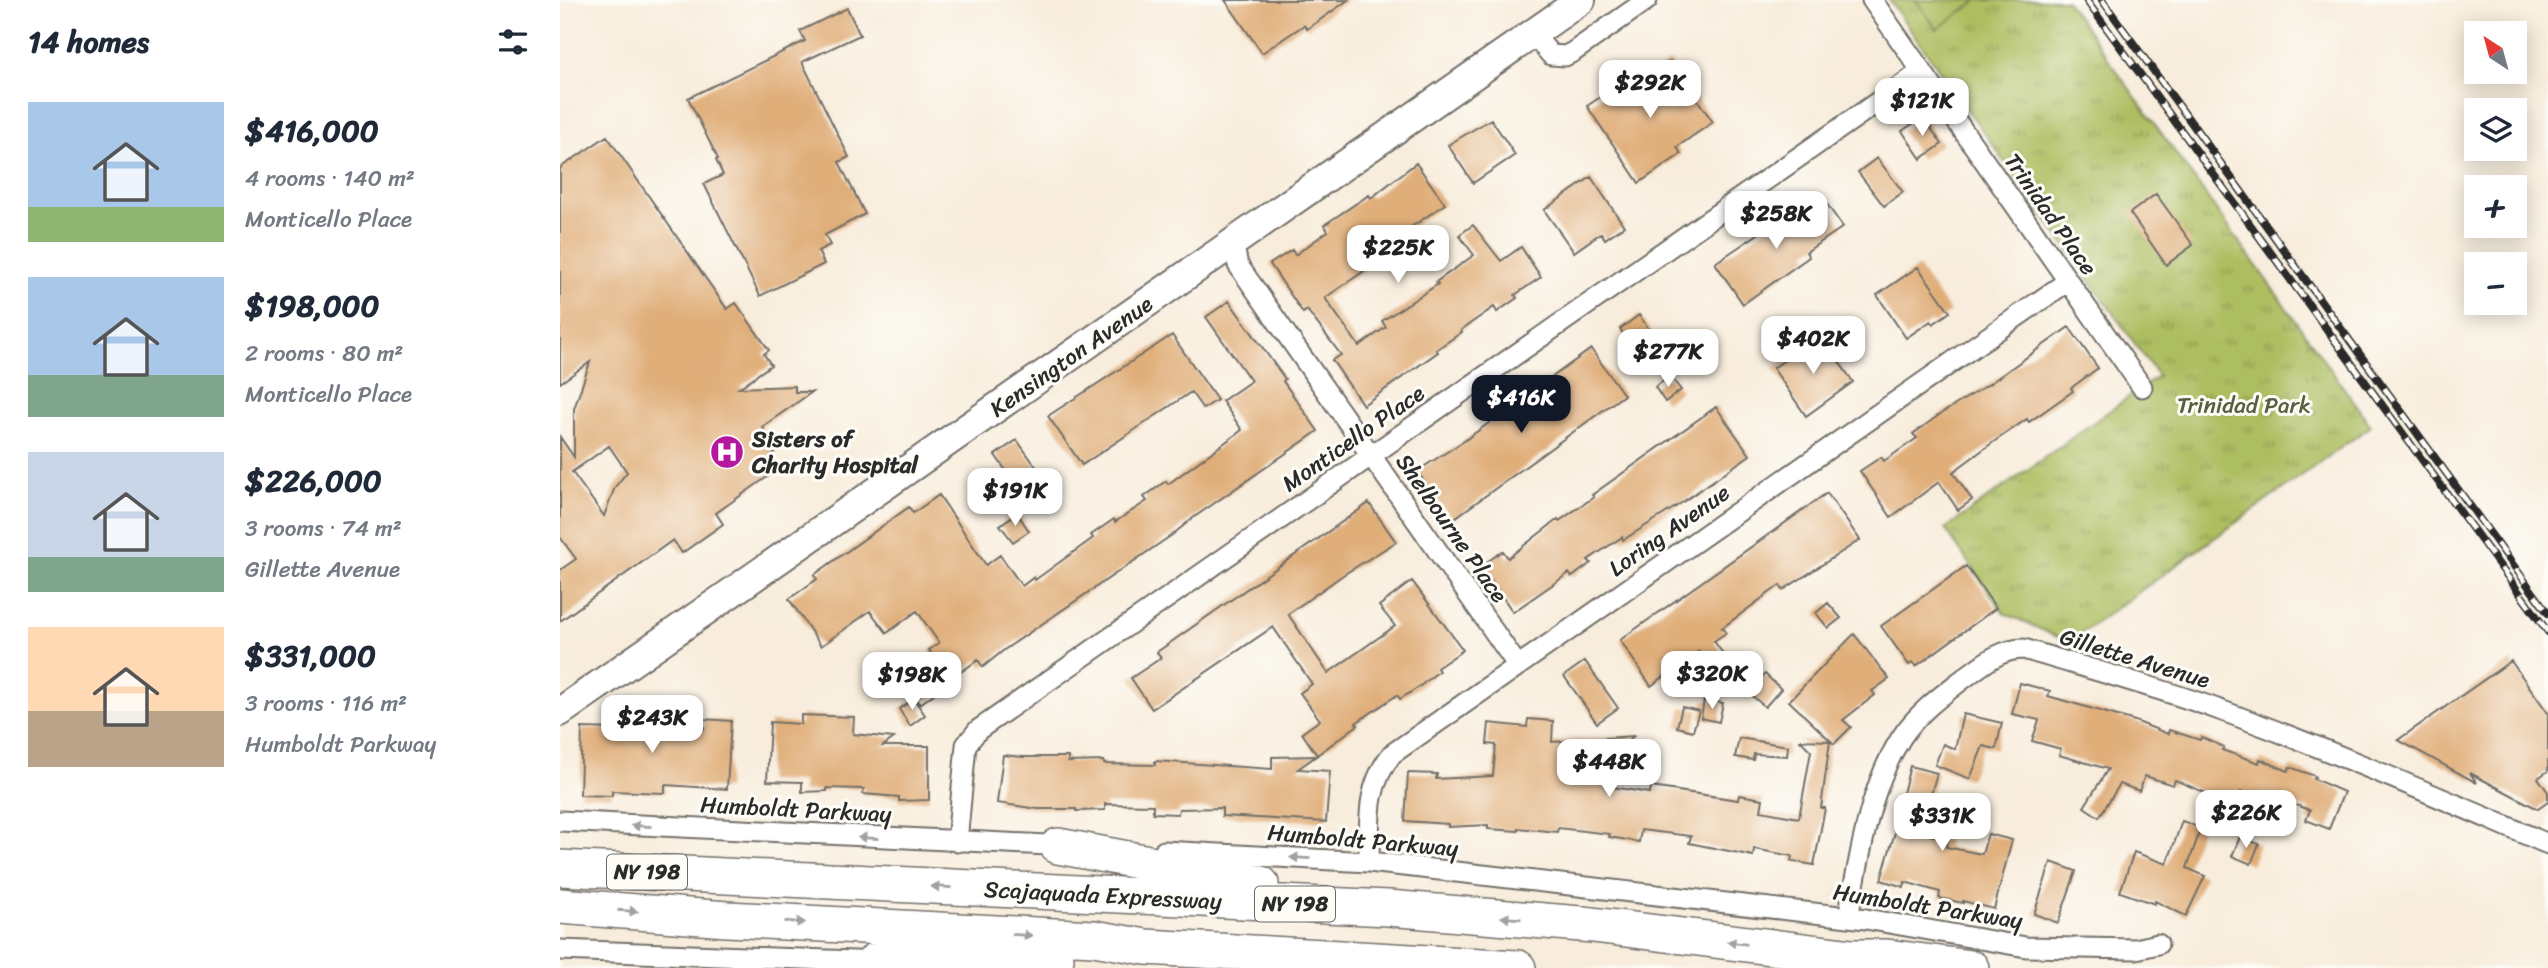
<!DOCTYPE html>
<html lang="en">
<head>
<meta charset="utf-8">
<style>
	:root { --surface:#fff; --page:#f6f6f7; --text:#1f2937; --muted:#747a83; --accent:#111827 }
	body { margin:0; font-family:Sriracha,sans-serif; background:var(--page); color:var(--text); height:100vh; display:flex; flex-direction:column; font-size:26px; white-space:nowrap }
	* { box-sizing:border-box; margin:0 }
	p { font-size:23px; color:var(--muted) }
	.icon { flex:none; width:38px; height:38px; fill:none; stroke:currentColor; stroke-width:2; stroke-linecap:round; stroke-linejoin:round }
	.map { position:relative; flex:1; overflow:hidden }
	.drawer { display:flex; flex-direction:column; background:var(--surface); width:560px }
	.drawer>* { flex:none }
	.needle { width:46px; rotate:324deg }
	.controls { position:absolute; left:1904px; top:21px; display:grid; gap:14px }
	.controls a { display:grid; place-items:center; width:63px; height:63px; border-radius:0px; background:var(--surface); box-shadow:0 4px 18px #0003; font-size:35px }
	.price { position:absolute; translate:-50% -60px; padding:0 16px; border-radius:14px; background:#fff; color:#222; font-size:23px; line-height:46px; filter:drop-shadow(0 2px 4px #0008) }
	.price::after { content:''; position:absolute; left:50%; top:42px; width:21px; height:16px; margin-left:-10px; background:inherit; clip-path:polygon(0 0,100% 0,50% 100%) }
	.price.on { background:var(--accent); color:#fff }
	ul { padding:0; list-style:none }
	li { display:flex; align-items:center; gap:21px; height:175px; padding:0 28px }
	li span { display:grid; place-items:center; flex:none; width:196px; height:140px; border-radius:0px; color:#555 }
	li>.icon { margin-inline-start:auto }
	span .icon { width:84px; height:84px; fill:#fffc; stroke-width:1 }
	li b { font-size:30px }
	h2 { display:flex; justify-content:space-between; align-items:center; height:84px; padding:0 28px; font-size:30px }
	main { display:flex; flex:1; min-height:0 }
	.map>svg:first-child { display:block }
	.grass { fill:url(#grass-tufts); stroke:#6c7446; stroke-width:2 }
	.pitch { fill:#adbe61; stroke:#6c7446; stroke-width:2 }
	.building { fill:#e0ae79; fill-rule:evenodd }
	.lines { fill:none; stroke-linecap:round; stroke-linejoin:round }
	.street-casing { stroke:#736f69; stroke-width:23 }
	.secondary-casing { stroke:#736f69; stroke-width:32 }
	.highway-casing { stroke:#736f69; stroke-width:38 }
	.street { stroke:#fff; stroke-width:19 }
	.secondary { stroke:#fff; stroke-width:28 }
	.highway { stroke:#fff; stroke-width:35 }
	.rail-casing { stroke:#2b2b2b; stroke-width:8 }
	.rail { stroke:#fdfcf7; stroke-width:5; stroke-dasharray:16; stroke-linecap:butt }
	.oneway { fill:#a0a0a0 }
	.labels { text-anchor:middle; stroke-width:6; stroke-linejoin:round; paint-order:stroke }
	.shield { fill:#fdfcf7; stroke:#6a6a68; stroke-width:2 }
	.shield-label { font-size:21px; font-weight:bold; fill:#2b2b2b }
	.street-label { font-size:23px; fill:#2b2b2b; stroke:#fdfcf7 }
	.park-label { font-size:23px; fill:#585e3e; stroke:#fdfcf7 }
	.poi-label { font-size:23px; font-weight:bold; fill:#2b2b2b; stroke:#fdfcf7; text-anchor:start }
</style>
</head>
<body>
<main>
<section class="drawer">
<h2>14 homes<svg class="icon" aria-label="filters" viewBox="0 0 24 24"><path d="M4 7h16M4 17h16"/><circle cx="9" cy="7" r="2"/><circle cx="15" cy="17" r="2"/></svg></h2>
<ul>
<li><span style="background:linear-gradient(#a9c7e8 75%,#8fb573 0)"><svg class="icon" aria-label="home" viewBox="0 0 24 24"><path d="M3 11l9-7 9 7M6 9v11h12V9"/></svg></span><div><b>$416,000</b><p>4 rooms · 140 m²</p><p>Monticello Place</p></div></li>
<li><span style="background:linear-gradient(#a9c7e8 70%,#7fa58c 0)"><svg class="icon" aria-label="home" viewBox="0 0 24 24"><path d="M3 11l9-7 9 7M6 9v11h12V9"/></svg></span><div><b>$198,000</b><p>2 rooms · 80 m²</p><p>Monticello Place</p></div></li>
<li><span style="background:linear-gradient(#c9d6e8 75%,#7fa58c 0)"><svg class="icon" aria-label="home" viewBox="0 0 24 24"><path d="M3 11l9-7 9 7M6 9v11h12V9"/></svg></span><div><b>$226,000</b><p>3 rooms · 74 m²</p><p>Gillette Avenue</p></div></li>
<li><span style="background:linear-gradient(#ffd9b3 60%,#b9a48a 0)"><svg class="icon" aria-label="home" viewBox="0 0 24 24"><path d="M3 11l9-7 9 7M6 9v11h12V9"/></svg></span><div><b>$331,000</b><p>3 rooms · 116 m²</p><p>Humboldt Parkway</p></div></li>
</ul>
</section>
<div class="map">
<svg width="1988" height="968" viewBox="0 0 1988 968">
	<defs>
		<pattern id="grass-tufts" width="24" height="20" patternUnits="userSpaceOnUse" patternTransform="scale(1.75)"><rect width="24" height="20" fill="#adbe61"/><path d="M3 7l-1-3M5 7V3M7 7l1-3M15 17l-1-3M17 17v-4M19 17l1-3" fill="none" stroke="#8d9b50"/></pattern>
	</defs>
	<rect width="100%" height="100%" fill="#fdfcf7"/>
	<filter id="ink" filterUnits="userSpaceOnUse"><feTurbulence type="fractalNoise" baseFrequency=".0143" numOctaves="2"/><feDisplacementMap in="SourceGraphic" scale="14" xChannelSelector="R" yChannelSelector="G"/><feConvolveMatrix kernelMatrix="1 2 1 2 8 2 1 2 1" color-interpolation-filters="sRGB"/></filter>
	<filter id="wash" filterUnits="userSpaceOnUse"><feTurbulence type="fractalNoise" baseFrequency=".00686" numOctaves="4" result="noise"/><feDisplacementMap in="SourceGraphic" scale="28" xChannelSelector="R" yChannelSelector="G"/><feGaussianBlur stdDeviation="1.57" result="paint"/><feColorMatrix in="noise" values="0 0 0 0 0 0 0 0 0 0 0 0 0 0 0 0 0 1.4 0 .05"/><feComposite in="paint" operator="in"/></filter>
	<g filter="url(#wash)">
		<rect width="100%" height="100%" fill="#f8eddc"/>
		<!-- grass -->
		<path class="grass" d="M1329 0H1506L1811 426 1509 642 1444 613 1385 529 1598 376Z"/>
		<!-- pitch -->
		<path class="pitch" d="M1356 0H1418L1377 29Z"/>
		<g id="blocks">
			<!-- building -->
			<path class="building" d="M665 0H788L747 29 744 25 702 53Z
				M287 8 300 35 242 62 289 157 279 162 305 214 265 235 270 245 258 251 264 264 200 296 144 184 163 175 156 160 158 159 128 98 245 41 240 31Z
				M1110 61 1153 122 1117 147 1121 154 1079 183 1027 106 1067 79 1073 87Z
				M1363 117 1382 144 1361 159 1342 131Z
				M931 119 955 155 913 183 888 145Z
				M47 136 167 309 176 303 209 350 204 354 211 365 179 388 235 386V392H252L202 427 218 450 211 455 220 468 156 513 163 524 122 553 113 540 0 621V570L16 559 0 537V437L14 457V409L30 362 0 383V168ZM49 446 67 472 55 487 44 516 12 472Z
				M1317 158 1343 192 1324 206 1298 172Z
				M856 163 885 204 812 254 817 262 765 298 799 346 826 327 822 321 878 284 876 282 914 255 899 235 913 225 941 261 961 247 981 277 955 295 957 298 937 312 934 307 901 330 902 332 876 350 878 352 803 405 772 360 781 355 747 310 743 313 710 264 732 250 735 255 768 231 764 225 809 195 811 198Z
				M1031 177 1064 226 1045 239 1041 233 1014 252 984 210Z
				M1596 194 1633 245 1606 265 1570 213Z
				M1266 203 1283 227 1246 252 1249 257 1183 304 1155 263 1222 218 1226 223 1248 209 1251 213Z
				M1358 267 1390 312 1373 324 1371 321 1346 338 1317 295Z
				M669 301 725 379 723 381 758 431 633 518 612 535 444 650 423 667 418 660 385 683 386 685 360 704 343 679 374 658 369 650 379 643 357 611 327 633 310 611 261 646 229 599 257 579 254 575 349 507 353 513 379 495 426 565 440 555 462 586 474 577 475 580 533 538 531 535 554 519 555 522 587 501 584 497 606 481 608 484 682 430 662 401 691 381 646 317Z
				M1079 315 1108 356 1089 370 1060 329Z
				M1509 327 1538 368 1511 388 1513 391 1469 422 1467 419 1432 443 1393 472 1412 500 1398 510 1379 482 1331 517 1300 471 1321 457 1324 461 1357 438 1353 434 1379 415 1429 384Z
				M612 335 657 400 643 409 631 392 522 465 488 416Z
				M1261 336 1293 382 1246 416 1213 368Z
				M1031 349 1064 395 892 520 857 471 904 441Z
				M1110 376 1121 390 1105 402 1095 387Z
				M1156 407 1190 455 1117 506 1063 540 1062 537 1028 560 1031 563 1012 577 1009 573 953 612 921 566 943 551 948 558 998 519 999 521 1034 497 1032 495Z
				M457 440 491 488 469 503 435 455Z
				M1267 493 1300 540 1223 590 1220 585 1162 628 1166 633 1154 641 1170 664 1168 671 1158 678 1139 651 1091 686 1060 640Z
				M809 503 836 542 783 575 728 614 768 673 835 626 819 606 852 581 903 650 877 668 879 671 859 687 840 699 837 695 796 723 798 725 757 755 742 733 760 720 740 693 752 684 713 627 592 709 571 678 601 658 597 652Z
				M457 513 469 531 453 542 440 525Z
				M1406 566 1436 608 1356 666 1353 662 1349 665 1321 626Z
				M1268 603 1281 618 1268 628 1256 613Z
				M1294 634 1329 679 1312 691 1315 695 1283 720 1291 727 1274 744 1229 701Z
				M1025 661 1058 708 1037 723 1004 676Z
				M1951 661 1988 713V771L1978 778 1988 792V802L1978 809 1910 773 1917 783 1838 740Z
				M1205 674 1221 689 1205 707 1188 692Z
				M1460 683 1490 691 1488 696 1575 721 1608 734 1609 730 1640 740 1641 737 1664 747 1662 750 1699 763 1700 759 1728 771 1730 767 1755 776 1754 779 1784 792 1769 829 1746 820 1750 810 1711 796 1708 803 1681 792 1676 807 1651 799 1653 796 1615 780 1613 785 1585 776 1579 791 1560 784 1539 817 1524 807 1548 769 1499 755 1501 749 1472 741 1479 720 1452 714Z
				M71 696 92 727 144 729V719L171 721 167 789 105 785V793L52 791V796L20 795 22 728 59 729 48 712Z
				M354 699 365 715 350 726 339 709Z
				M1144 700 1163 703 1159 722 1141 718Z
				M1122 707 1139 711 1133 731 1117 727Z
				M1403 714 1442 723 1436 749 1423 746 1410 779 1375 765 1383 744 1395 749Z
				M241 715 294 717 293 734 334 738 323 746H369V800L339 801V797L303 794 304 789 267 788V791L242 792V782L207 781 210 722 241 724Z
				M968 719 993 721 992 742 1074 736 1021 777 1045 780V786L1090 793 1091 787 1178 800 1179 795 1203 799 1201 811 1239 818 1251 751 1240 740 1270 741 1261 808H1265L1254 865 1231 861 1232 856 1194 849 1193 856 1169 851 1129 843 1131 836 1081 830 1079 842 1049 837 1050 834 998 828 997 832 958 828V831L928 829V825L888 827V824L845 821 848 773 877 774 876 779 933 776 936 745 927 744 929 723 967 727Z
				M1179 738 1228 746 1227 756 1194 754 1193 760 1175 757Z
				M443 755 463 757H508V762L544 761V764L595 765V761L712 769V757L756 756 738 769 770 771 766 822 662 816V808L619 809 618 814 593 813V805L545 804V810L516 811V809H478L437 803Z
				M1350 766 1377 773 1360 832 1388 840 1386 847 1422 854 1428 834 1452 840 1434 909 1403 901V903L1379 898 1380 892 1345 882 1344 887 1321 880 1344 801H1341Z
				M1622 821 1641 828 1627 868 1645 876 1626 916 1595 901V904L1560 892 1574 852 1607 864Z
				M1680 837 1699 844 1691 864 1672 856Z
				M1491 862 1516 871 1498 923 1474 914Z"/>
		</g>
	</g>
	<g filter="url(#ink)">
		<use href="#blocks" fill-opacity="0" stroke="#736f69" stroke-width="2"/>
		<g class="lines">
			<!-- street casing -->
			<g class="street-casing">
				<path id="street" d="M1312 0 1582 387
					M973 34 991 55 1005 56 1013 52 1087 0
					M673 243 678 265 958 666
					M0 821 508 846
					M397 842 406 745 418 730 1362 71
					M604 851 809 862 1306 919 1466 947 1576 949 1598 944
					M809 862C810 821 805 788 832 754L1508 281
					M1288 917C1300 857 1308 790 1341 738 1356 714 1381 696 1403 679 1422 665 1439 649 1464 649 1529 669 1594 686 1657 709 1769 749 1878 797 1988 844
					M0 950 322 962"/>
			</g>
			<!-- secondary casing -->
			<g class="secondary-casing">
				<path id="secondary" d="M0 712 1021 0"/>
			</g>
			<!-- highway casing -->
			<g class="highway-casing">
				<path id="highway" d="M498 846 701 884
					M0 868 828 908 1033 925 1293 957H1327L1411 968
					M0 906 167 919 534 938 586 947 958 968
					M315 961 392 958 496 959"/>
			</g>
			<!-- street -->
			<use href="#street" class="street"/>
			<!-- secondary -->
			<use href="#secondary" class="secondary"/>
			<!-- highway -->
			<use href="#highway" class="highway"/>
			<!-- rail casing -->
			<g class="rail-casing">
				<path id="rail" d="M1526 0 1988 632
					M1542 0 1988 613"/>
			</g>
			<!-- rail -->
			<use href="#rail" class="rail"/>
		</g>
		<!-- one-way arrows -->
		<defs><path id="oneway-solid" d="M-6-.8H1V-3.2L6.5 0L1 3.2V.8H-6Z" transform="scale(1.75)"/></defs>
		<g class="oneway">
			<use href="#oneway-solid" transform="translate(81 826) rotate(-177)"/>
			<use href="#oneway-solid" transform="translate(308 838) rotate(-177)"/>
			<use href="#oneway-solid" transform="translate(740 858) rotate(-177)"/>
			<use href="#oneway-solid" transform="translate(381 887) rotate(-177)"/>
			<use href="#oneway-solid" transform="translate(68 911) rotate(4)"/>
			<use href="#oneway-solid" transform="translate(951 918) rotate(-175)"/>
			<use href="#oneway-solid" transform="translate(235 922) rotate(3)"/>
			<use href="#oneway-solid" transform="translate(462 935) rotate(3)"/>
			<use href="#oneway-solid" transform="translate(1177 943) rotate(-173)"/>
		</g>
	</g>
	<!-- icons -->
	<defs>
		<g id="hospital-disc" transform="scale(1.75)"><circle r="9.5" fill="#b5179e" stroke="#fdfcf7"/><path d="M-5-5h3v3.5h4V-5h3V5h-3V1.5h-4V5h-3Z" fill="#fff"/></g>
	</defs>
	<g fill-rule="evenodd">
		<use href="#hospital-disc" x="167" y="452"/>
	</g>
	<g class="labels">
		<!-- shield labels -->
		<g class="shield">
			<rect x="47" y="854.5" width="80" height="35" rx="5"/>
			<rect x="695" y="886.5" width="80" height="35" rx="5"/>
		</g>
		<g class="shield-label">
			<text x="87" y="879">NY 198</text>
			<text x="735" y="911">NY 198</text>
		</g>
		<!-- street labels -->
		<g class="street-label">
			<text transform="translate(1491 214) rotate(55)" y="8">Trinidad Place</text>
			<text transform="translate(511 356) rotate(-35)" y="8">Kensington Avenue</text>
			<text transform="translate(793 438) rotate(-35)" y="8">Monticello Place</text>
			<text transform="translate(892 528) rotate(55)" y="8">Shelbourne Place</text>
			<text transform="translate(1109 530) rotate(-35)" y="8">Loring Avenue</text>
			<text transform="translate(1575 658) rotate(17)" y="8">Gillette Avenue</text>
			<text transform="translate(236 809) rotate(3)" y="8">Humboldt Parkway</text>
			<text transform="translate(803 840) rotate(5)" y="8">Humboldt Parkway</text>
			<text transform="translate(543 895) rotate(3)" y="8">Scajaquada Expressway</text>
			<text transform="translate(1368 906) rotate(9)" y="8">Humboldt Parkway</text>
		</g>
		<!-- park labels -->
		<g class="park-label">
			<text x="1684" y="413">Trinidad Park</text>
		</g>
		<!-- poi labels -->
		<g class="poi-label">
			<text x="192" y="447">Sisters of<tspan x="192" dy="26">Charity Hospital</tspan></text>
		</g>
	</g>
</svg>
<div class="controls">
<a><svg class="needle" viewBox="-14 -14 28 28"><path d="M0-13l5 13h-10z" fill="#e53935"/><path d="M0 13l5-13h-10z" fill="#747a83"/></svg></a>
<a><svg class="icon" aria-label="layers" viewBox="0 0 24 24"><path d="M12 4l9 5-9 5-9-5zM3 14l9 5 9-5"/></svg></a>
<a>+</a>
<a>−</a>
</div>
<b class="price" style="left:1090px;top:120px">$292K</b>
<b class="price" style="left:1362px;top:138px">$121K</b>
<b class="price" style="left:1216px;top:251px">$258K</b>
<b class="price" style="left:838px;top:285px">$225K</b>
<b class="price" style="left:1253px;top:376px">$402K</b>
<b class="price" style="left:1108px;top:389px">$277K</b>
<b class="price on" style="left:961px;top:435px">$416K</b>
<b class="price" style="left:455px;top:528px">$191K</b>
<b class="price" style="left:1152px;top:711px">$320K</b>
<b class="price" style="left:352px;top:712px">$198K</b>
<b class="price" style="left:92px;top:755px">$243K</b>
<b class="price" style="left:1049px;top:799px">$448K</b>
<b class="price" style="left:1686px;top:850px">$226K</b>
<b class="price" style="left:1382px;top:853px">$331K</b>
</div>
</main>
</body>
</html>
